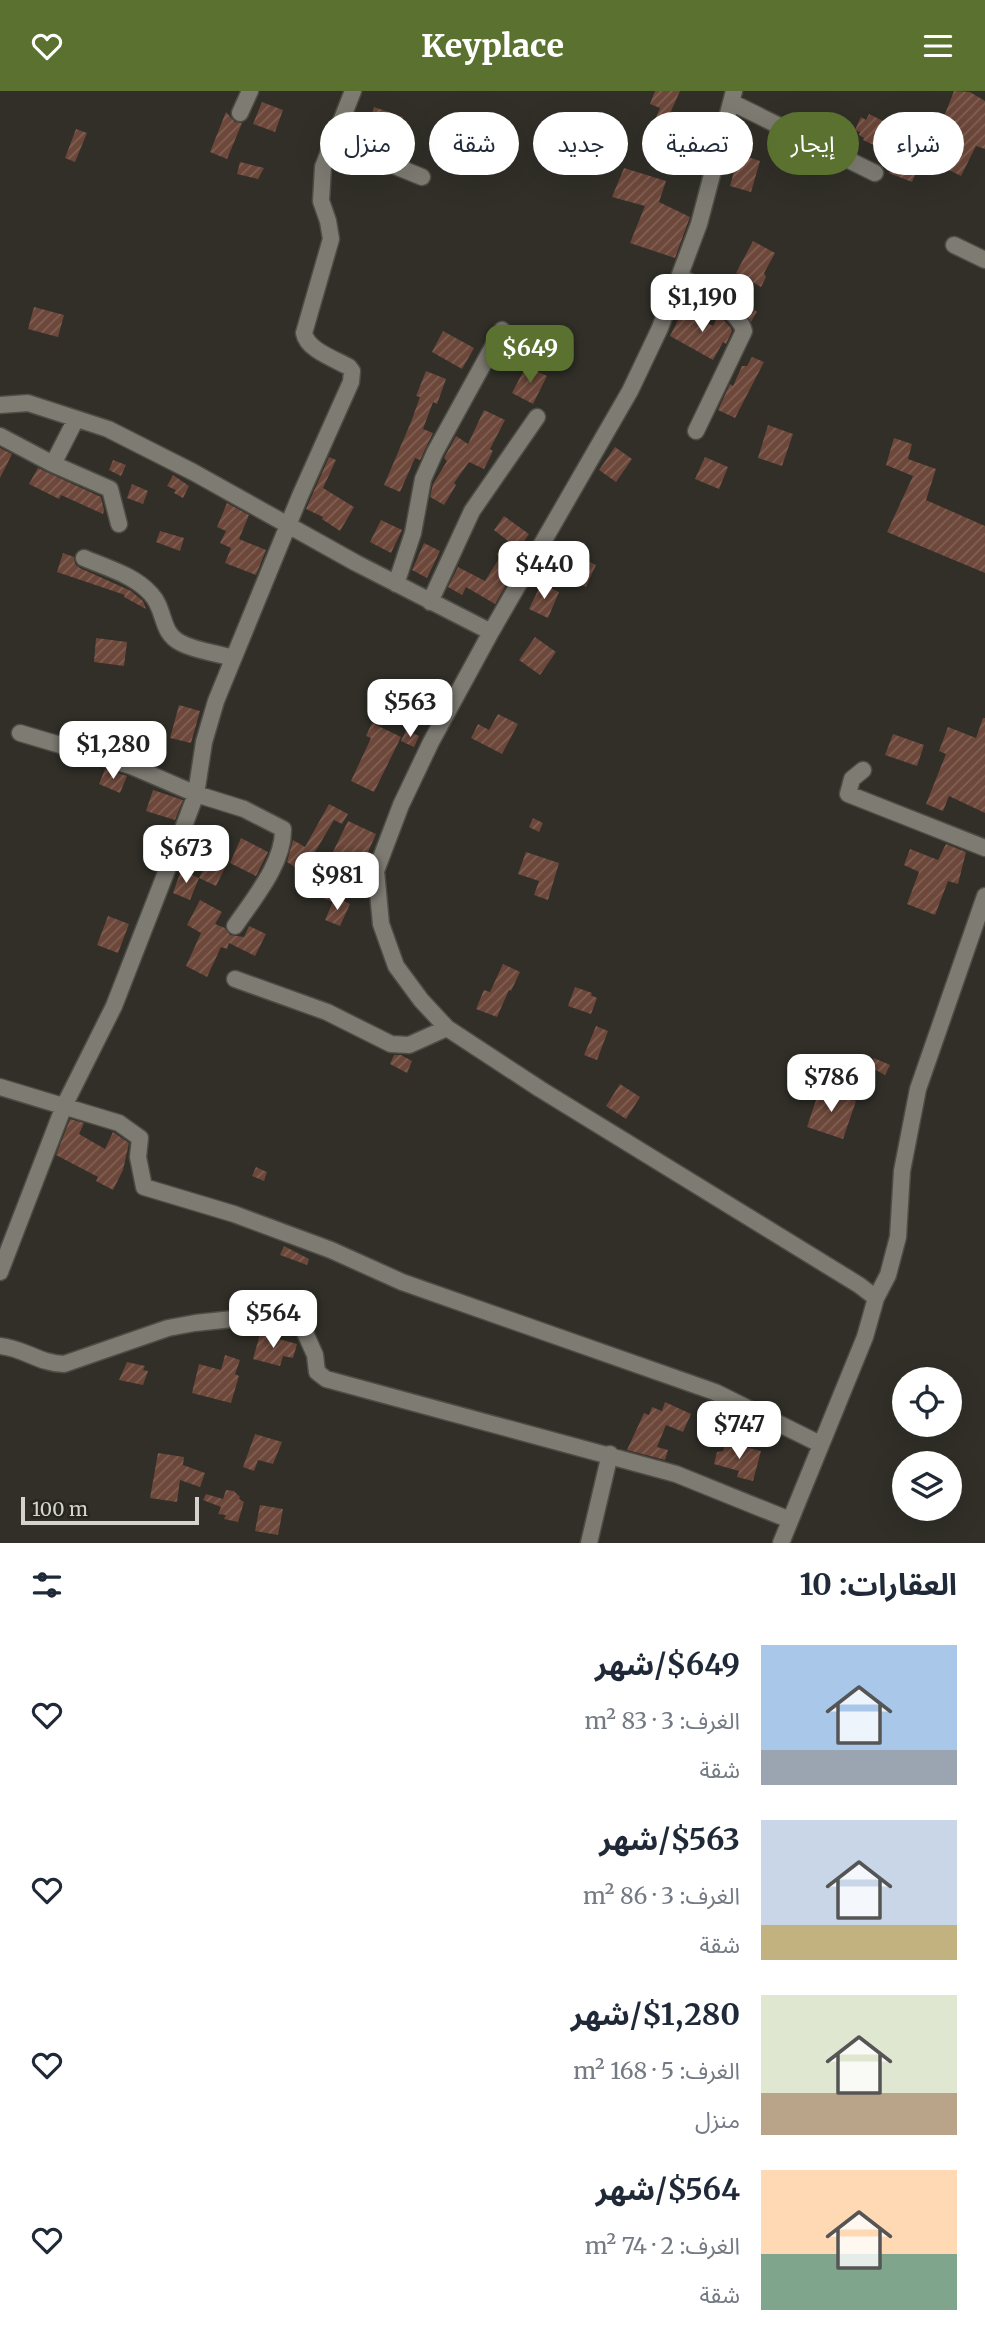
<!DOCTYPE html>
<html lang="ar">
<head>
<meta charset="utf-8">
<style>
	:root { --surface:#fff; --page:#f2f2f3; --text:#1f2937; --muted:#747a83; --accent:#5a7130 }
	body { margin:0; font-family:Merriweather,"Noto Sans Arabic",serif; background:var(--page); color:var(--text); direction:rtl; height:100vh; display:flex; flex-direction:column; font-size:26px; white-space:nowrap }
	* { box-sizing:border-box; margin:0 }
	p { font-size:23px; color:var(--muted) }
	.icon { flex:none; width:38px; height:38px; fill:none; stroke:currentColor; stroke-width:2; stroke-linecap:round; stroke-linejoin:round }
	.map { position:relative; height:1452px; overflow:hidden; direction:ltr }
	.drawer { display:flex; flex-direction:column; background:var(--surface); flex:1 }
	.drawer>* { flex:none }
	.banner { position:absolute; left:21px; top:21px; width:943px; height:63px; direction:rtl; display:flex; gap:14px }
	.tools { position:absolute; left:892px; top:1276px; display:grid; gap:14px }
	.tools a { display:grid; place-items:center; width:70px; height:70px; border-radius:50%; background:var(--surface); box-shadow:0 7px 28px #0002; font-size:35px }
	.scale { position:absolute; left:21px; bottom:18px; width:178px; box-sizing:border-box; padding-left:7px; border:4px solid #d4d3ce; border-top:0; font-size:19px; line-height:24px; white-space:nowrap; color:#d4d3ce; -webkit-text-stroke:5px #27251e; paint-order:stroke }
	.price { position:absolute; translate:-50% -60px; padding:0 16px; border-radius:14px; background:#fff; color:#222; font-size:23px; line-height:46px; filter:drop-shadow(0 2px 4px #0008) }
	.price::after { content:''; position:absolute; left:50%; top:42px; width:21px; height:16px; margin-left:-10px; background:inherit; clip-path:polygon(0 0,100% 0,50% 100%) }
	.price.selected { background:var(--accent); color:#fff }
	ul { padding:0; list-style:none }
	li { display:flex; align-items:center; gap:21px; height:175px; padding:0 28px }
	li span { display:grid; place-items:center; flex:none; width:196px; height:140px; border-radius:0px; color:#555 }
	li>.icon { margin-inline-start:auto }
	span .icon { width:84px; height:84px; fill:#fffc; stroke-width:1 }
	li b { font-size:30px }
	h2 { display:flex; justify-content:space-between; align-items:center; height:84px; padding:0 28px; font-size:30px }
	.pill { padding:0 24px; border-radius:32px; background:var(--surface); box-shadow:0 7px 28px #0002; font-size:24px; line-height:63px }
	.pill.selected { background:var(--accent); color:#fff }
	header { display:flex; justify-content:space-between; align-items:center; height:91px; padding:0 28px; background:var(--accent); color:#fff; font-size:32px; font-weight:800 }
	.map>svg:first-child { display:block }
	.building { fill:url(#building-hatch) }
	.lines { fill:none; stroke-linecap:round; stroke-linejoin:round }
	.minor-casing { stroke:#4d4c45; stroke-width:19 }
	.minor { stroke:#7e7b73; stroke-width:16 }
</style>
</head>
<body>
<header><svg class="icon" aria-label="menu" viewBox="0 0 24 24"><path d="M4 6h16M4 12h16M4 18h16"/></svg>Keyplace<svg class="icon" aria-label="heart" viewBox="0 0 24 24"><path d="M12 20l-8-8c-3-5 5-10 8-4 3-6 11-1 8 4z"/></svg></header>
<div class="map">
<svg width="985" height="1452" viewBox="0 0 985 1452">
	<defs>
		<pattern id="building-hatch" width="6" height="6" patternUnits="userSpaceOnUse" patternTransform="scale(1.75)"><rect width="6" height="6" fill="#6c473a"/><path d="M-1 1l2-2M0 6l6-6M5 7l2-2" fill="none" stroke="#806155"/></pattern>
	</defs>
	<rect width="100%" height="100%" fill="#312f28"/>
	<!-- building -->
	<path class="building" d="M655 0H680L668 27 673 30 665 56 667 50 697 61 698 56 708 59 701 83 660 69 664 57 646 50 660 17 650 13Z
		M954 0 970 1 985 10V58L976 55 961 85 941 75 955 47 938 41Z
		M262 11 283 19 275 41 253 33Z
		M374 16 403 26 395 49 367 39Z
		M226 21 235 31 242 32 227 68 210 61Z
		M869 23 887 32 885 37 890 40 883 54 880 52 878 56 863 49 864 47 859 44 860 41 855 39 861 26 866 29Z
		M76 38 87 42 75 71 65 67Z
		M895 61 920 72 912 91 889 82 891 77 888 76Z
		M739 63 760 70 751 101 730 95Z
		M240 71 264 77 258 88 237 83Z
		M624 77 666 90 659 111 690 126 675 167 630 152 645 115 612 106Z
		M753 150 775 162 764 182 766 186 761 196 736 182Z
		M742 206 757 221 751 231 737 212Z
		M34 216 64 224 58 246 28 238Z
		M683 219 713 235 719 224 731 237 732 240 726 253 723 251 713 269 670 245Z
		M443 240 474 257 462 278 432 261Z
		M752 266 764 271 735 327 718 319 730 293 733 295 742 275H747Z
		M526 275 547 285 533 313 512 302Z
		M426 280 446 288 437 313 433 311 423 338 433 342 420 369 415 367 400 401 384 394 411 331 420 306 416 305Z
		M484 319 505 329 490 358 493 360 484 378 469 371 454 392 456 394 444 414 430 406 433 393 447 370 444 367 456 345 468 353Z
		M768 334 793 343 782 375 758 367Z
		M894 347 912 353 908 368 936 378 926 409 985 435V482L887 441 913 385 886 374Z
		M615 356 632 368 616 391 599 379Z
		M0 357 12 363 0 387Z
		M329 366 336 369 323 397 354 416 340 440 322 428 323 426 306 418Z
		M705 366 728 376 719 398 695 388Z
		M113 369 126 374 121 385 109 379Z
		M38 377 101 406 104 419 103 423 61 404 59 408 29 393Z
		M173 384 189 395 183 407 174 402 176 399 167 395Z
		M132 393 148 400 143 413 127 407Z
		M227 412 249 424 239 448 266 459 256 484 225 472 231 457 220 452 226 440 217 436Z
		M504 425 529 443 501 484 509 489 495 513 466 496 462 504 448 496 458 476 485 490 500 466 497 463 508 450 494 439Z
		M381 429 402 439 391 462 370 451Z
		M160 440 184 447 180 460 156 451Z
		M424 452 440 460 427 487 412 479Z
		M568 461 596 474 586 496 558 483Z
		M63 462 74 466 75 473 80 477 131 500 143 510 146 518 124 506 125 504 57 481Z
		M541 493 559 501 548 527 529 518Z
		M535 546 556 561 540 584 519 569Z
		M96 547 127 551 124 575 94 571Z
		M179 614 200 620 191 652 170 647Z
		M498 623 518 633 502 663 471 647 478 633 489 639Z
		M983 627H985V722L949 705 943 720 926 713 946 663 939 660 948 636 976 647Z
		M372 632 401 646 374 701 351 690 371 647 366 645Z
		M406 639 419 645 414 656 401 650Z
		M893 643 924 654 917 675 885 664Z
		M105 678 127 685 120 702 99 693Z
		M153 699 183 709 175 729 146 720Z
		M329 713 348 723 342 733 334 729 303 781 287 771 293 749 305 756Z
		M533 727 543 732 539 741 529 736Z
		M348 730 376 743 364 770 355 766 332 811 313 802Z
		M241 747 268 761 256 785 230 772Z
		M946 753 966 761 958 793 948 790 935 824 907 813 919 781 904 774 910 758 938 769Z
		M212 761 229 769 216 795 199 787Z
		M526 761 559 772 548 809 534 804 539 790 518 783Z
		M181 779 199 787 190 809 173 802Z
		M335 806 350 813 340 835 325 829Z
		M200 809 222 821 215 833 225 837 230 844 244 846 249 835 266 843 255 865 229 852 227 858 221 856 207 886 186 875 201 842 187 834Z
		M108 825 129 833 118 862 97 854Z
		M503 873 520 881 511 900 509 899 497 926 476 918 484 899 490 901Z
		M575 896 592 902 591 904 597 907 591 923 568 915Z
		M596 935 608 940 597 969 584 964Z
		M394 964H401L412 970 407 982 390 973Z
		M874 967 890 974 885 984 870 976Z
		M620 993 640 1006 626 1028 606 1015Z
		M820 997 856 1010 843 1048 807 1036Z
		M70 1028 84 1032 79 1043 105 1058 113 1041 129 1052 123 1079 113 1099 96 1090 98 1086 56 1064Z
		M256 1076 267 1081 264 1090 252 1085Z
		M284 1155 309 1168 307 1174 280 1164Z
		M260 1243 297 1253 293 1267 283 1265 280 1275 253 1268Z
		M225 1264 240 1269 235 1283 239 1285 231 1312 192 1302 199 1273 221 1279Z
		M127 1271 145 1275 143 1279 148 1280 143 1294 119 1289Z
		M665 1311 691 1323 683 1341 666 1334 657 1356 668 1359 665 1369 627 1359 644 1322 649 1324 652 1316 662 1320Z
		M255 1343 282 1351 273 1373 258 1369 254 1380 243 1376Z
		M725 1354 744 1360 745 1356 761 1360 753 1390 737 1386 739 1380 714 1373 717 1361 723 1360Z
		M158 1362 184 1366 183 1374 205 1382 200 1396 180 1389 177 1411 150 1407Z
		M226 1399 234 1400 240 1406 239 1408 244 1411 238 1431 224 1428 226 1424 218 1423 221 1416 203 1409 206 1403 223 1408Z
		M260 1414 283 1418 278 1444 255 1440Z"/>
	<g class="lines">
		<!-- minor casing -->
		<g class="minor-casing">
			<path id="minor" d="M734 0 699 133 660 237 630 300 491 541 431 651 401 714 376 780 381 833 396 875 421 909 447 937 540 998 859 1194 876 1207 865 1246 781 1452
				M733 12 875 82
				M240 22 250 0
				M333 50 422 86
				M954 154 985 169
				M680 185C699 197 738 218 744 240L696 340
				M0 314 28 312 108 338 193 381 356 472 491 541
				M0 345 53 373 110 398 119 433
				M53 373 76 328
				M84 467C107 477 134 484 151 503 166 519 160 542 181 552 196 560 217 562 233 567
				M396 493 413 442 423 388 435 361 502 239
				M430 511 472 420 537 326
				M20 642 131 675 196 703 244 718 283 738C284 772 254 807 235 835
				M863 679 852 688 848 703 985 757
				M235 888 327 921 391 953 409 954 447 937
				M0 996 119 1032 140 1047 138 1066 144 1096 234 1123 331 1159 402 1191 715 1301 820 1353
				M0 1181 64 1015 114 915 181 743 196 703 204 651 216 610 300 405 351 291 352 280 349 276C335 268 307 259 304 242L331 148 328 130 321 110 323 76 353 0
				M876 1207 888 1184 898 1146 902 1080 918 998 985 805
				M0 1255C23 1257 41 1273 64 1273L168 1237 195 1232 271 1224 303 1237 315 1264 317 1281 326 1288 676 1383 790 1429
				M589 1452 610 1363"/>
		</g>
		<!-- minor -->
		<use href="#minor" class="minor"/>
	</g>
</svg>
<div class="tools">
<a><svg class="icon" aria-label="locate" viewBox="0 0 24 24"><circle cx="12" cy="12" r="6"/><path d="M12 2v4M12 18v4M2 12h4M18 12h4"/></svg></a>
<a><svg class="icon" aria-label="layers" viewBox="0 0 24 24"><path d="M12 4l9 5-9 5-9-5zM3 14l9 5 9-5"/></svg></a>
</div>
<div class="scale">100 m</div>
<b class="price" style="left:702px;top:243px">$1,190</b>
<b class="price selected" style="left:530px;top:294px">$649</b>
<b class="price" style="left:544px;top:510px">$440</b>
<b class="price" style="left:410px;top:648px">$563</b>
<b class="price" style="left:113px;top:690px">$1,280</b>
<b class="price" style="left:186px;top:794px">$673</b>
<b class="price" style="left:337px;top:821px">$981</b>
<b class="price" style="left:831px;top:1023px">$786</b>
<b class="price" style="left:273px;top:1259px">$564</b>
<b class="price" style="left:739px;top:1370px">$747</b>
<div class="banner">
<a class="pill">شراء</a>
<a class="pill selected">إيجار</a>
<a class="pill">تصفية</a>
<a class="pill">جديد</a>
<a class="pill">شقة</a>
<a class="pill">منزل</a>
</div>
</div>
<section class="drawer">
<h2>العقارات: 10<svg class="icon" aria-label="filters" viewBox="0 0 24 24"><path d="M4 7h16M4 17h16"/><circle cx="9" cy="7" r="2"/><circle cx="15" cy="17" r="2"/></svg></h2>
<ul>
<li><span style="background:linear-gradient(#a9c7e8 75%,#9aa5b1 0)"><svg class="icon" aria-label="home" viewBox="0 0 24 24"><path d="M3 11l9-7 9 7M6 9v11h12V9"/></svg></span><div><b>$649/شهر</b><p>الغرف: 3 · 83 m²</p><p>شقة</p></div><svg class="icon" aria-label="heart" viewBox="0 0 24 24"><path d="M12 20l-8-8c-3-5 5-10 8-4 3-6 11-1 8 4z"/></svg></li>
<li><span style="background:linear-gradient(#c9d6e8 75%,#c2b280 0)"><svg class="icon" aria-label="home" viewBox="0 0 24 24"><path d="M3 11l9-7 9 7M6 9v11h12V9"/></svg></span><div><b>$563/شهر</b><p>الغرف: 3 · 86 m²</p><p>شقة</p></div><svg class="icon" aria-label="heart" viewBox="0 0 24 24"><path d="M12 20l-8-8c-3-5 5-10 8-4 3-6 11-1 8 4z"/></svg></li>
<li><span style="background:linear-gradient(#dfe7d0 70%,#b9a48a 0)"><svg class="icon" aria-label="home" viewBox="0 0 24 24"><path d="M3 11l9-7 9 7M6 9v11h12V9"/></svg></span><div><b>$1,280/شهر</b><p>الغرف: 5 · 168 m²</p><p>منزل</p></div><svg class="icon" aria-label="heart" viewBox="0 0 24 24"><path d="M12 20l-8-8c-3-5 5-10 8-4 3-6 11-1 8 4z"/></svg></li>
<li><span style="background:linear-gradient(#ffd9b3 60%,#7fa58c 0)"><svg class="icon" aria-label="home" viewBox="0 0 24 24"><path d="M3 11l9-7 9 7M6 9v11h12V9"/></svg></span><div><b>$564/شهر</b><p>الغرف: 2 · 74 m²</p><p>شقة</p></div><svg class="icon" aria-label="heart" viewBox="0 0 24 24"><path d="M12 20l-8-8c-3-5 5-10 8-4 3-6 11-1 8 4z"/></svg></li>
</ul>
</section>
</body>
</html>
